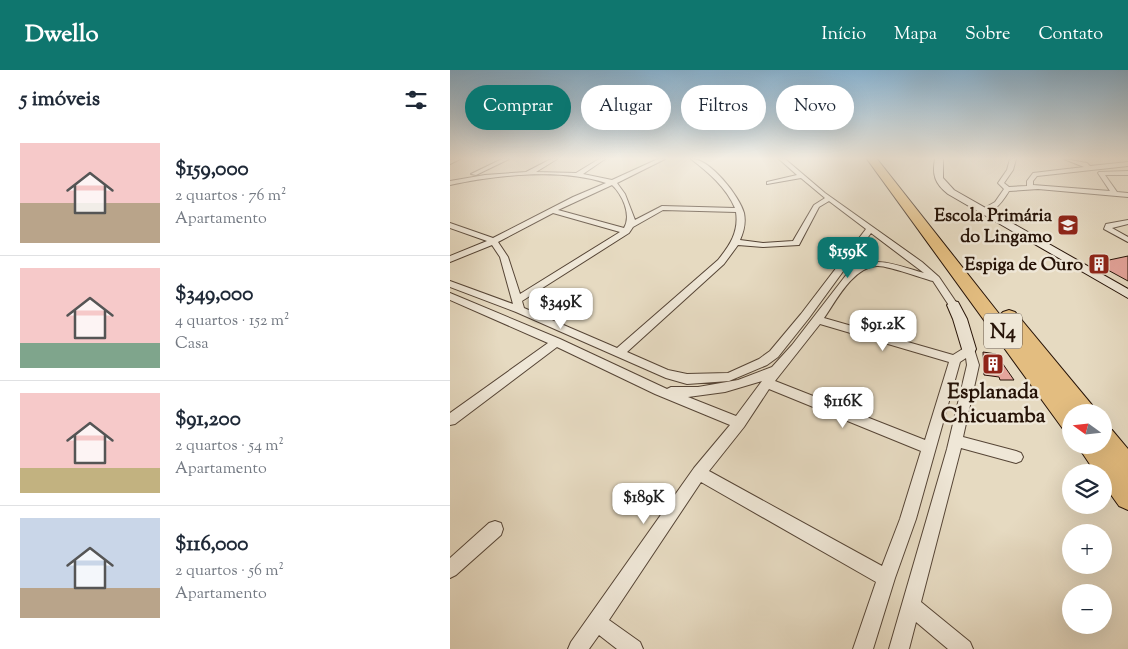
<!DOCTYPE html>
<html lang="pt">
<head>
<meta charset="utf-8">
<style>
	:root { --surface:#fff; --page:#f2f2f3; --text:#1f2937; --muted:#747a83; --line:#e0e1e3; --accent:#0f766e }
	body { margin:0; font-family:"Sorts Mill Goudy",serif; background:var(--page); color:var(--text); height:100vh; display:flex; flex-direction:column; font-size:19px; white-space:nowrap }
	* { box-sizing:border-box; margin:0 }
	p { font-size:16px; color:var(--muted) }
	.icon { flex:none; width:28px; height:28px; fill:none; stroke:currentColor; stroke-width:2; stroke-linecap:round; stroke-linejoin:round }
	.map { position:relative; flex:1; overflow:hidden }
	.panel { display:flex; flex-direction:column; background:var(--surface); width:450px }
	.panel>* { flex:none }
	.top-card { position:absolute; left:15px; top:15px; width:475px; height:45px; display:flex; gap:10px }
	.needle { width:32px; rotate:285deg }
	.tools { position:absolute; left:612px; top:334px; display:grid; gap:10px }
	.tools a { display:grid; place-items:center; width:50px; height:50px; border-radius:50%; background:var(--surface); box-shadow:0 5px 20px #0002; font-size:25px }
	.price { position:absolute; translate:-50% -42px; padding:0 11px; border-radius:10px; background:#fff; color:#222; font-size:16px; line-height:32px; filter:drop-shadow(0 1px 2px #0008) }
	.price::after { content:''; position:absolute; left:50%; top:30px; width:15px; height:11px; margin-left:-8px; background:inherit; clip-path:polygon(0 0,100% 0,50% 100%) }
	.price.selected { background:var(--accent); color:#fff }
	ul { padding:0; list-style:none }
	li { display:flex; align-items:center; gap:15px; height:125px; padding:0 20px }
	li+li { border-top:1px solid var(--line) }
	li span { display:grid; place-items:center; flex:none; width:140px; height:100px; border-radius:0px; color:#555 }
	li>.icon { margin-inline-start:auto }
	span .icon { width:60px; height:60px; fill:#fffc; stroke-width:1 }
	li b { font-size:21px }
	h2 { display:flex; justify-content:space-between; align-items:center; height:60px; padding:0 20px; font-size:21px }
	.chip { padding:0 18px; border-radius:22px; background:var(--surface); box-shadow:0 5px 20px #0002; font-size:18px; line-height:45px }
	.chip.selected { background:var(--accent); color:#fff }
	header { display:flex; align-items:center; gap:30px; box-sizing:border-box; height:70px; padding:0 25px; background:var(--accent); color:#fff }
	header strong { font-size:24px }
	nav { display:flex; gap:28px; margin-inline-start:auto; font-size:18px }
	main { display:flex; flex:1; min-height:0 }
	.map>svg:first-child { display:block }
	.building { fill:#e5a59c; stroke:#261307 }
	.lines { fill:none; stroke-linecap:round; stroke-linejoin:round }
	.street-casing { stroke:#564536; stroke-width:2 }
	.secondary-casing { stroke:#261307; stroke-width:2 }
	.highway-casing { stroke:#261307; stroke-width:2 }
	.street { fill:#efe7d7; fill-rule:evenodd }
	.secondary { fill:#efe7d7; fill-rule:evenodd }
	.highway { fill:#e3bd80; fill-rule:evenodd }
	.labels { text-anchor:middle; stroke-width:5; stroke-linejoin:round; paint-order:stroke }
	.far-poi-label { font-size:18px; font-weight:bold; fill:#261307; stroke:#efe7d7; text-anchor:end }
	.shield { fill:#efe7d7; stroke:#625345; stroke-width:1 }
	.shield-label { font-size:20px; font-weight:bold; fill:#261307 }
	.poi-label { font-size:21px; font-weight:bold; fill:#261307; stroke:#efe7d7 }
</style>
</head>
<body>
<header>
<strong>Dwello</strong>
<nav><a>Início</a><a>Mapa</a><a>Sobre</a><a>Contato</a></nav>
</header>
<main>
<section class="panel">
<h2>5 imóveis<svg class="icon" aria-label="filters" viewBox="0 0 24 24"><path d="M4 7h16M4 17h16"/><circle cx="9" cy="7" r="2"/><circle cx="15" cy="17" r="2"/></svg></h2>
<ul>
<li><span style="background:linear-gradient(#f6c9c9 60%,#b9a48a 0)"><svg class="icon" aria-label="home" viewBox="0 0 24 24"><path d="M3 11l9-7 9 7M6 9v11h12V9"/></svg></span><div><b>$159,000</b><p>2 quartos · 76 m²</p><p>Apartamento</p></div></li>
<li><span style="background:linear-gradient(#f6c9c9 75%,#7fa58c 0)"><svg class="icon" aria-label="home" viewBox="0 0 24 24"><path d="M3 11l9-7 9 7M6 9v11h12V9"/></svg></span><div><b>$349,000</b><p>4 quartos · 152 m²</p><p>Casa</p></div></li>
<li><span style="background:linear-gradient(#f6c9c9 75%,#c2b280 0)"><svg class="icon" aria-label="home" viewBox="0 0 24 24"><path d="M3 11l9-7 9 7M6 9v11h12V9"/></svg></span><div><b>$91,200</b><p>2 quartos · 54 m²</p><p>Apartamento</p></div></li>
<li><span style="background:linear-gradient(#c9d6e8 70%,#b9a48a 0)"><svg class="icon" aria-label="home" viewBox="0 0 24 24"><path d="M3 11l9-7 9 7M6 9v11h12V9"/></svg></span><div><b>$116,000</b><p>2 quartos · 56 m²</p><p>Apartamento</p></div></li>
</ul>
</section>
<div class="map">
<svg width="678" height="579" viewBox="0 0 678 579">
	<rect width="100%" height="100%" fill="#e6dac1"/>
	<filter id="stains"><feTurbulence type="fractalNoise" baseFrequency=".004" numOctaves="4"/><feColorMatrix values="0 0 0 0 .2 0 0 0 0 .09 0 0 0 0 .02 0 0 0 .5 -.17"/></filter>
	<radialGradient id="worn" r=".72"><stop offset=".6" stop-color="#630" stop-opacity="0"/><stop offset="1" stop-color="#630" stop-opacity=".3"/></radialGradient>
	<!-- building -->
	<path class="building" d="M678 186V211L645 193Z
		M533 282 546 284 564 310H550L549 307 534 305Z"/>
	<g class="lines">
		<!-- street casing -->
		<g class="street-casing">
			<path id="street" d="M3 89H10L0 94V90Z
				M52 89H59L26 105 21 104Z
				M101 89H107L86 102 126 103 149 89H155L133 104 162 110 208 89H215L167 113 175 124 185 150 212 136 285 138C276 117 258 102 241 89 259 87 290 127 294 143 296 153 294 161 290 170L313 173 343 171 364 135 375 128 351 108 317 114V112L347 105 329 89H335L375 123 472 192 489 207 508 235 506 237H500L483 211C471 208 437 195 427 196 403 197 386 231 374 248L503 285 519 275 524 279 529 295 513 367 566 381 571 383 573 387 571 391 566 393 511 378 471 532 520 572 523 579H498L466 552 459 579H439L497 379 517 295 516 288 510 292 466 449 445 508 423 579H403L426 512 251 412 159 550 190 572 193 579H167L149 565 139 579H118L121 572 244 398 280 355 205 324 107 277 5 354 0 355V343L98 273 0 230V223L110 269 217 319 221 317H248L288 310 322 297 342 275 400 200C426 184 447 196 474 203L421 163 359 248 328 287 317 295 279 311 237 314 216 308 66 242 0 217V211L63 234 50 187 42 175 0 192V186L37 171 0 158V153L43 168 123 127 156 113C111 98 46 105 0 115V111L35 105 76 102ZM162 115C172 124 182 145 174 158L108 140ZM379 131 416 159 351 244 320 281 309 289 278 303 237 304 218 300 177 282 274 194 288 175 313 177 349 175 369 137ZM213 140 286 142C289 162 280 175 268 190L167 278 74 238 72 231 179 163 183 157ZM103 143 170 162 70 224 58 187 48 172ZM370 254 499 292 475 370 325 311ZM312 311 286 346 238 327 275 322ZM319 319 471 381 450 449 432 496 259 401 294 357Z
				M560 89H566L563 100 554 113 559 117 577 116V111L583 103 634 97 614 89 637 93 640 96 678 92V96L587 106 583 111V115L660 121 648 103 649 102 678 101V105H655L667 122 678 123V127L588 119 559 121C553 131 544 144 531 144V140L545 132 554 119 548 113 557 100Z
				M678 150V154L662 158 678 167V172L654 159 656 154Z
				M45 451 51 453 53 459 51 465 6 505 0 508V488L39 453Z"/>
		</g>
		<!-- secondary casing -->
		<g class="secondary-casing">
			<path id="secondary" d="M485 89H493V108L504 120 678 219V228L498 124C485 114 482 105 485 89Z
				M503 231 508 232 517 249 526 279 524 283 519 284 514 283 512 279 503 249 497 235Z"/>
		</g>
		<!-- highway casing -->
		<g class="highway-casing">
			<path id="highway" d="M417 89H427L550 245 553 242 559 240 565 242 642 335 645 342H621V362L613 359Z
				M654 357 662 360 678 379V440L669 436 654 415V402H645L627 375H654Z"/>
		</g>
		<!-- street -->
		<use href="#street" class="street"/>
		<!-- secondary -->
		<use href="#secondary" class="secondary"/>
		<!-- highway -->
		<use href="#highway" class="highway"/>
	</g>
	<!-- sky -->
	<linearGradient id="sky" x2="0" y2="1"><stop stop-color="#89b6d6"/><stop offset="0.52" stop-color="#f4eee3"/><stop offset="1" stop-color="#f4eee3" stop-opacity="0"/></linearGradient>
	<rect width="678" height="170" fill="url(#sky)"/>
	<!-- icons -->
	<defs>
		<g id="school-square" transform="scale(1.125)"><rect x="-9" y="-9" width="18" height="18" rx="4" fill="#8f2418" stroke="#efe7d7"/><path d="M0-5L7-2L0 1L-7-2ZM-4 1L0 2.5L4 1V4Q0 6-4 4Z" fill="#fff"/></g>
		<g id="building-square" transform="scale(1.125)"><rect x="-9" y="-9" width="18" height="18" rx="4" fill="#8f2418" stroke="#efe7d7"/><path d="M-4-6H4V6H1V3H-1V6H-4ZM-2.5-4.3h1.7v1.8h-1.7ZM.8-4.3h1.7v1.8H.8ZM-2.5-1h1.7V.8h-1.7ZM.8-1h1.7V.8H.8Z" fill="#fff"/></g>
	</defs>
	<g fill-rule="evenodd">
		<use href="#school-square" x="618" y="155"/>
		<use href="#building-square" x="649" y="194"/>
		<use href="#building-square" x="543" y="294"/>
	</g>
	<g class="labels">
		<!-- far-poi labels -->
		<g class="far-poi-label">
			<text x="602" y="151">Escola Primária<tspan x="602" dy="21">do Lingamo</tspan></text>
			<text x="633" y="200">Espiga de Ouro</text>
		</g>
		<!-- shield labels -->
		<rect class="shield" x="534" y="243.5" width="38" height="35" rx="4"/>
		<g class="shield-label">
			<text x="553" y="268">N4</text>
		</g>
		<!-- poi labels -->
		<g class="poi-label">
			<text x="543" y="328">Esplanada<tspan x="543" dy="24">Chicuamba</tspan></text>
		</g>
	</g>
	<rect width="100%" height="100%" filter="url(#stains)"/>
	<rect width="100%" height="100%" fill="url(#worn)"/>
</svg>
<div class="tools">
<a><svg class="needle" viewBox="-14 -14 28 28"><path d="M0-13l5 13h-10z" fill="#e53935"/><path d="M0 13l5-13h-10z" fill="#747a83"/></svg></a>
<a><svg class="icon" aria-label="layers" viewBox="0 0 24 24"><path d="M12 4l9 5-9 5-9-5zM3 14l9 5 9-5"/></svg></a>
<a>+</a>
<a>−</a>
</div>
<b class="price selected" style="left:398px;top:209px">$159K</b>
<b class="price" style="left:111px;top:260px">$349K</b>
<b class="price" style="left:433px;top:282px">$91.2K</b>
<b class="price" style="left:393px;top:359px">$116K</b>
<b class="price" style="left:194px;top:455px">$189K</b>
<div class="top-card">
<a class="chip selected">Comprar</a>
<a class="chip">Alugar</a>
<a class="chip">Filtros</a>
<a class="chip">Novo</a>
</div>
</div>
</main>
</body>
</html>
